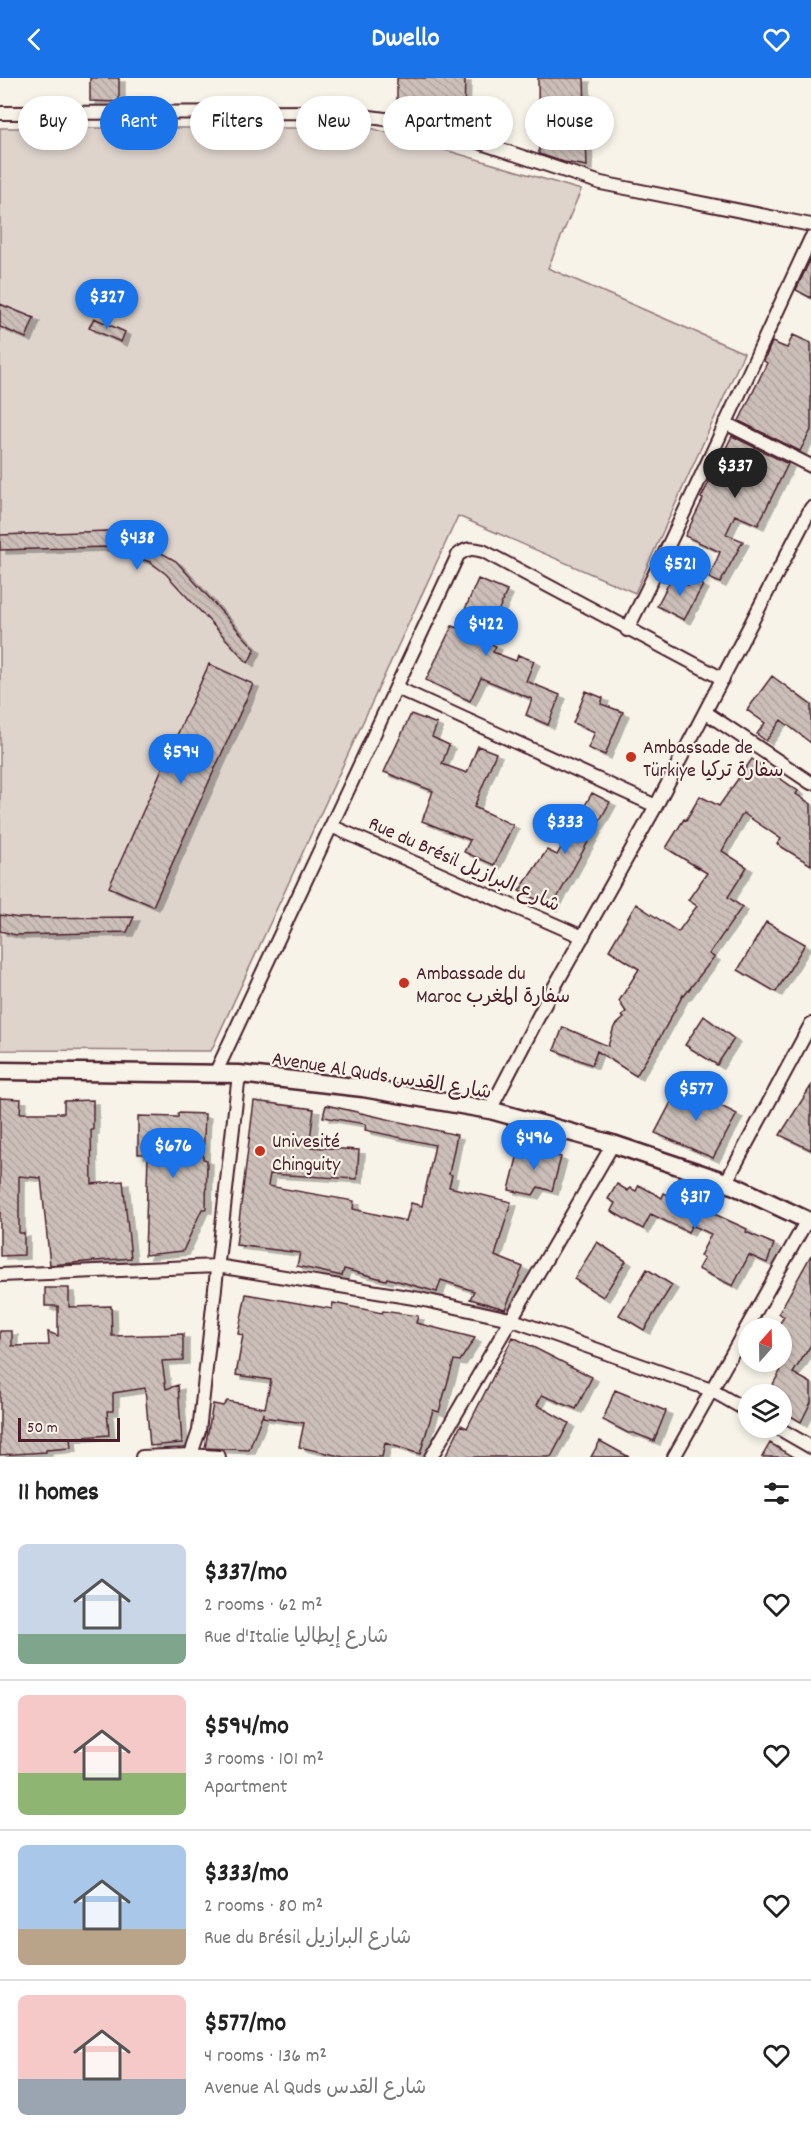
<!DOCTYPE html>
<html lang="en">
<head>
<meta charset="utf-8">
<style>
	:root { --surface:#fff; --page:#f2f2f2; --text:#222; --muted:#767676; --line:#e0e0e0; --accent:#1a73e8 }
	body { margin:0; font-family:Dekko,"Playpen Sans Arabic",sans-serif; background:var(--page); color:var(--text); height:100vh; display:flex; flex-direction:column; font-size:22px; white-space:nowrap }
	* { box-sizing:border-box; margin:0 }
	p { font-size:20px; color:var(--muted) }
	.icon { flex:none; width:33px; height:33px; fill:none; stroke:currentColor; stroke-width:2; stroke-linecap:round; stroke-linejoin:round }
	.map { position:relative; height:1379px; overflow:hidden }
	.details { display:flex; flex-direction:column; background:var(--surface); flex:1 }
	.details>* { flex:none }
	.guide { position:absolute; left:18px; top:18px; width:776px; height:54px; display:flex; gap:12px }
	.needle { width:39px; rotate:20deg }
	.controls { position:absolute; left:738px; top:1240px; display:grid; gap:12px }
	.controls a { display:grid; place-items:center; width:54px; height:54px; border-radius:50%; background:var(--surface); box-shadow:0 3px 9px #0003; font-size:30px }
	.scale { position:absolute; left:18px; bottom:15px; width:102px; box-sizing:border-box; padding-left:6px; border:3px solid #4a1f2b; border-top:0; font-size:16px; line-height:21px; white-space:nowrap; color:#4a1f2b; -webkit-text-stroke:4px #f7f3e8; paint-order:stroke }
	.price { position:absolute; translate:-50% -51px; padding:0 14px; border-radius:21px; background:var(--accent); color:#fff; font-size:20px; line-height:39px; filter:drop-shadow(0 2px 3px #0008) }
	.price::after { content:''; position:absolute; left:50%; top:36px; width:18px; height:14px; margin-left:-9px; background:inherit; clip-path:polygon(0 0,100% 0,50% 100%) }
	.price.on { background:#222; color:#fff }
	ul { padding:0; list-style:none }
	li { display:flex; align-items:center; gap:18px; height:150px; padding:0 18px }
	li+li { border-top:2px solid var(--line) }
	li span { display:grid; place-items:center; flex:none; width:168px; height:120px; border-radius:9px; color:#555 }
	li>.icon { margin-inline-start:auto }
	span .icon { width:72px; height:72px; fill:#fffc; stroke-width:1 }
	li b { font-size:26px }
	h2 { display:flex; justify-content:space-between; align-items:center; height:72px; padding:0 18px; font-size:26px }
	.pill { padding:0 21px; border-radius:27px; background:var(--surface); box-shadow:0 3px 9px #0003; font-size:21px; line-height:54px }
	.pill.on { background:var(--accent); color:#fff }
	header { display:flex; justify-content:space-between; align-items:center; height:78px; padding:0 18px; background:var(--accent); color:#fff; font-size:27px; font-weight:700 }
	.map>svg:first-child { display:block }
	.pitch { fill:#ded4cc; stroke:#947a7c; stroke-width:1.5 }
	.building { fill:url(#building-back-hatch); stroke:#4a1f2b; stroke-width:1.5; filter:url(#shadow) }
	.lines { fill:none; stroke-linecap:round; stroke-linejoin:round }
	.minor-casing { stroke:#4a1f2b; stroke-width:16 }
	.tertiary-casing { stroke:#4a1f2b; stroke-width:21 }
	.minor { stroke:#f7f3e8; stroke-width:12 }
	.tertiary { stroke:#f7f3e8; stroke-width:16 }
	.poi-dot { fill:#c8321e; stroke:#f7f3e8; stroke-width:2 }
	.labels { text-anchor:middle; stroke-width:4.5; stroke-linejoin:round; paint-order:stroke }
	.poi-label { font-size:20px; fill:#4a1f2b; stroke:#f7f3e8; text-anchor:start }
	.street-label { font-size:20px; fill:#4a1f2b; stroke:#f7f3e8 }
</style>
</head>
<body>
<header><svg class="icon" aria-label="back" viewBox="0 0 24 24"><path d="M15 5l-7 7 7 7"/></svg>Dwello<svg class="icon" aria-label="heart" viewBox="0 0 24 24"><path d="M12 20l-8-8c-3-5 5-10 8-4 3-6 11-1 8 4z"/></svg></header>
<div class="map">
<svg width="811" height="1379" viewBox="0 0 811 1379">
	<defs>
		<pattern id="building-back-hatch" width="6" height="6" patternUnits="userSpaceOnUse" patternTransform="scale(1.5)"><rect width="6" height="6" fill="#ccbfb9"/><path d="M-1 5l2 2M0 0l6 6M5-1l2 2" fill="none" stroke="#b1a49f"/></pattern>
		<filter id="shadow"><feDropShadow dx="6" dy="4" stdDeviation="0" flood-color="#0004"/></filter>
	</defs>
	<rect width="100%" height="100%" fill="#f7f3e8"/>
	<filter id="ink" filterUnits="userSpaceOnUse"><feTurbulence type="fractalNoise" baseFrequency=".0167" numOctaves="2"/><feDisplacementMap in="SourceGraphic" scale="12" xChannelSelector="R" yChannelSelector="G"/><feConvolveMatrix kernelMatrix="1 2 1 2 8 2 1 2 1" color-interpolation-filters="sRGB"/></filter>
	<g filter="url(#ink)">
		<!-- pitch -->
		<path class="pitch" d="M0 50H371L581 112 548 190 744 275 635 515 458 438 211 973 0 972Z"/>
		<!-- building -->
		<path class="building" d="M90 0H119V24L90 23Z
			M397 0H465L464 36 437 35V28H397Z
			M538 0H584L587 88 564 84 539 76Z
			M811 180V220L796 212Z
			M0 226 34 240 26 260 0 249Z
			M94 240 125 254 121 264 89 250Z
			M793 257 811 265V352L800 373 739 343 767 285 764 283 772 264 787 270Z
			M732 358 788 386 758 447 735 437 726 456 743 463 720 505 709 500 720 474 685 458 703 421 701 420Z
			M107 453 135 460 176 483 255 571 248 585 166 496 150 484 106 469 0 472V457Z
			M672 499 688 507 691 501 703 507 684 542 657 528Z
			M478 501 507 513 485 563 496 568 493 574 516 583 518 577 534 583 526 603 560 617 548 647 526 637 532 621 481 600 470 623 426 602 452 548 457 550Z
			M209 586 253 606 153 828 109 809Z
			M772 598 811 627V665L781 642 766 663 757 656 765 645 747 632Z
			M586 613 603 620 601 626 623 634 605 677 588 670 595 654 573 645Z
			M411 636 437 646 432 659 449 667 442 686 467 695 478 668 496 675 474 729 513 747 494 787 464 774 470 762 422 743 433 713 384 694Z
			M752 681 798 713 796 716 811 726V787L777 766 781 761 743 735 722 773 747 789 728 819 742 829 709 876 714 879 684 918 683 917 659 961 636 998 597 973 592 987 554 972 563 949 608 968 614 949 624 940 622 938 626 934 619 923 639 891 609 872 636 826 678 854 697 828 688 822 707 795 666 770 684 741 686 742 700 718 719 728Z
			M592 715 610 724 552 829 519 813 547 772 557 777Z
			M0 837 19 840 134 839 127 854 16 857 0 853Z
			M766 844 805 866 776 914 738 892Z
			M704 938 734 961 717 987 685 967Z
			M680 1007 737 1036 713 1080 655 1055Z
			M811 1008V1072L780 1057Z
			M0 1020 21 1021 20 1035H64V1023L93 1022V1052H91L92 1106 123 1103 131 1180 50 1187 41 1100 19 1098V1155H24V1177L0 1178Z
			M254 1023 314 1031 309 1069 359 1072 357 1101 270 1096 268 1108 354 1123 353 1131 406 1143 411 1125 422 1128 435 1067 365 1052 366 1046 323 1039 326 1027 457 1057 449 1096 452 1097 449 1109 511 1124 495 1178 523 1189 505 1231 470 1221 474 1213 441 1202 437 1214 387 1200 386 1202 344 1191 342 1198 297 1188 300 1175 236 1167Z
			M178 1035 205 1036 203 1081 207 1082 206 1131H202L183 1173 145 1177 148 1076H138V1038L178 1039Z
			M520 1068 561 1079 552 1113 538 1109 533 1117 509 1112Z
			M617 1106 628 1113 630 1110 636 1113 639 1107 662 1120 664 1115 672 1119 673 1117 747 1151 746 1154 774 1166 767 1185 749 1177 733 1208 698 1191 704 1180 700 1178 711 1156 692 1147 688 1154 651 1136 643 1151 611 1133 615 1125 608 1121Z
			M597 1164 626 1183 603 1219 574 1201Z
			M811 1177V1267L793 1295 811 1305V1324L801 1344 782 1333V1317H767L788 1279 782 1275V1251H776L784 1239 779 1235Z
			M647 1191 672 1207 644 1252 619 1237Z
			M45 1210H69V1229L111 1228 112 1258 183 1256V1282L162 1283 166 1311 178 1307 182 1365 150 1368 145 1310 113 1315V1333H107L109 1357 70 1360 71 1370 46 1372V1374L0 1377V1253H12V1268L49 1267 48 1254 58 1258V1228H45Z
			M246 1216 332 1231 333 1225 382 1235 383 1233 418 1238 416 1245 475 1260 460 1283 454 1282 439 1334 433 1332 420 1376 385 1365 382 1379H344L299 1369 304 1345 263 1339V1335L249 1372 205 1370 213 1326 223 1328 227 1323 265 1330 271 1302 236 1297 243 1257 238 1256Z
			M513 1259 592 1299 576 1331 542 1317 537 1327 569 1345 551 1379H445L461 1347 467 1350Z
			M615 1312 666 1333 654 1363 634 1355H628L603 1342Z
			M600 1363 629 1379H591Z
			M770 1365 794 1379H762Z"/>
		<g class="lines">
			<!-- minor casing -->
			<g class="minor-casing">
				<path id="minor" d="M0 35 332 34 400 43 466 60 601 105 811 147
					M725 345 811 388
					M627 552C692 423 750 291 811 160
					M397 610 656 728
					M705 634 811 705
					M331 748 583 859
					M215 996 458 477C467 470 472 470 483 473L723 601
					M490 1032 547 922 656 728 811 430
					M726 1104 811 946
					M0 1197 217 1188 420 1221 510 1241 711 1312 748 1333
					M778 1350 811 1369
					M142 1379 190 1377 219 1379
					M190 1379 199 1353 239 996
					M431 1379 613 1066
					M674 1379 807 1142"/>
			</g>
			<!-- tertiary casing -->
			<g class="tertiary-casing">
				<path id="tertiary" d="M0 993 239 996 363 1010 490 1032 613 1066 726 1104 811 1144"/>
			</g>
			<!-- minor -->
			<use href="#minor" class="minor"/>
			<!-- tertiary -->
			<use href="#tertiary" class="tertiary"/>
		</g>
	</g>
	<!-- markers -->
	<g class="poi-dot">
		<circle cx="631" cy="679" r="6"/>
		<circle cx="404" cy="905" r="6"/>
		<circle cx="260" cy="1073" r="6"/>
	</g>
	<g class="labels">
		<!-- poi labels -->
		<g class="poi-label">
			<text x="643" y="675">Ambassade de<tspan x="643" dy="23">Türkiye سفارة تركيا</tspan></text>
			<text x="416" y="901">Ambassade du<tspan x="416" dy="23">Maroc سفارة المغرب</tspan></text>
			<text x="272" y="1069">Univesité<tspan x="272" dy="23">Chinguity</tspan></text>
		</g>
		<!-- street labels -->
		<g class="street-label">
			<text transform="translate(465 785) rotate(24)" y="7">Rue du Brésil شارع البرازيل</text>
			<text transform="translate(382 996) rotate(9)" y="7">Avenue Al Quds شارع القدس</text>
		</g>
	</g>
</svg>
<div class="controls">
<a><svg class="needle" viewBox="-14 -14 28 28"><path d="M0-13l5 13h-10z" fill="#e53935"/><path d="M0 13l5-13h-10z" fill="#767676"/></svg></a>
<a><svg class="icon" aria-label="layers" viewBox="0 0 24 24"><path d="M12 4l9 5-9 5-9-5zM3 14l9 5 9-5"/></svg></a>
</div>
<div class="scale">50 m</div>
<b class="price" style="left:107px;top:252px">$327</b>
<b class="price on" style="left:735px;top:421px">$337</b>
<b class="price" style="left:137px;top:493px">$438</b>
<b class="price" style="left:680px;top:519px">$521</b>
<b class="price" style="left:486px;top:579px">$422</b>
<b class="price" style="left:181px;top:707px">$594</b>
<b class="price" style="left:565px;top:777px">$333</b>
<b class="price" style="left:696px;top:1044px">$577</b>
<b class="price" style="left:534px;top:1093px">$496</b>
<b class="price" style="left:173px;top:1101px">$676</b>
<b class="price" style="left:695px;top:1152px">$317</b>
<div class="guide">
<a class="pill">Buy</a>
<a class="pill on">Rent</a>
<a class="pill">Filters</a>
<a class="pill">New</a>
<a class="pill">Apartment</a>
<a class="pill">House</a>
</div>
</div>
<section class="details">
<h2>11 homes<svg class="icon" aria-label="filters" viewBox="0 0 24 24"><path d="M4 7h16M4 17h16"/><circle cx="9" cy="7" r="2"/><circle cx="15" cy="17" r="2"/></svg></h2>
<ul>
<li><span style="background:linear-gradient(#c9d6e8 75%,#7fa58c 0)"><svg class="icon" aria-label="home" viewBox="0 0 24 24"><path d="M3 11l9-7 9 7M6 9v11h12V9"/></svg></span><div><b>$337/mo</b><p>2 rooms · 62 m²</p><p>Rue d'Italie شارع إيطاليا</p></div><svg class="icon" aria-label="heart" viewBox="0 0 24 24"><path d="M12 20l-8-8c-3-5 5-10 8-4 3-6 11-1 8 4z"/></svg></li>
<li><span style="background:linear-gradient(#f6c9c9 65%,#8fb573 0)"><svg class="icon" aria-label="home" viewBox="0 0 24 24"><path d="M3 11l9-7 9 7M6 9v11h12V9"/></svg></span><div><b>$594/mo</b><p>3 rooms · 101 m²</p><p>Apartment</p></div><svg class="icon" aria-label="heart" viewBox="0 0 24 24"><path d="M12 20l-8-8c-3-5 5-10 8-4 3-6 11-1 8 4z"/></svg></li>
<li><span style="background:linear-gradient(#a9c7e8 70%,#b9a48a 0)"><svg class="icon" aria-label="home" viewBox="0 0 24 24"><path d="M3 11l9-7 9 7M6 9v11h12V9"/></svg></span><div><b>$333/mo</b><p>2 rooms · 80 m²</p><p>Rue du Brésil شارع البرازيل</p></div><svg class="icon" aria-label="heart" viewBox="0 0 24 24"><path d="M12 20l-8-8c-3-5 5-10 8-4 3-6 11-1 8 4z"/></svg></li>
<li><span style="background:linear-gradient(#f6c9c9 70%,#9aa5b1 0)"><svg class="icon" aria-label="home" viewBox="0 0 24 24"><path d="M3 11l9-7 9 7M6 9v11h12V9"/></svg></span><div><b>$577/mo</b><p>4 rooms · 136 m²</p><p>Avenue Al Quds شارع القدس</p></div><svg class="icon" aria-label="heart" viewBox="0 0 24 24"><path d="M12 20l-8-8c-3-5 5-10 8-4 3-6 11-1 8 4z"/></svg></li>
</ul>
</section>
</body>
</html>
